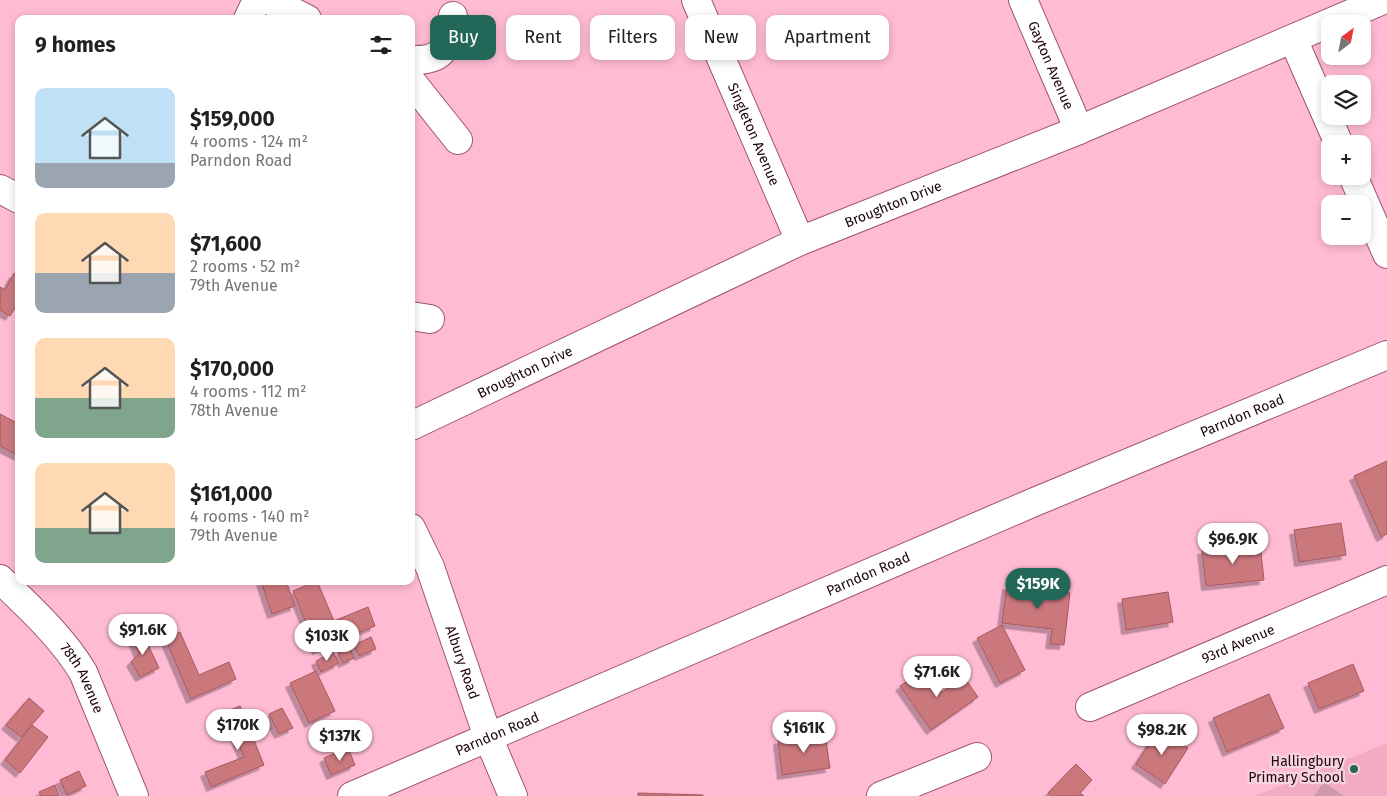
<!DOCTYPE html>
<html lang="en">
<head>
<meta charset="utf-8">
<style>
	:root { --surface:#fff; --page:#f6f6f6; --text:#202124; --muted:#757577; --accent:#226758 }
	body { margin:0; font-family:"Fira Sans",sans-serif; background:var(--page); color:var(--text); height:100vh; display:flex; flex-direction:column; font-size:19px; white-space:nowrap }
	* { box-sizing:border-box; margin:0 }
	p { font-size:16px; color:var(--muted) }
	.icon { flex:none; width:28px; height:28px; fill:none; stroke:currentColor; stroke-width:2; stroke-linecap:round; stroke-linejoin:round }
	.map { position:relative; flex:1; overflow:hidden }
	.details { position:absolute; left:15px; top:15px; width:400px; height:570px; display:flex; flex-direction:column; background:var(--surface); border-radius:10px; box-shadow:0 2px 8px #0003 }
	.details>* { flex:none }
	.guide { position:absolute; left:430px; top:15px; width:475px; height:45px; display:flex; gap:10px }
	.needle { width:32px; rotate:32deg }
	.buttons { position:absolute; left:1321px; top:15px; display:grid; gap:10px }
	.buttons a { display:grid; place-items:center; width:50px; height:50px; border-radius:10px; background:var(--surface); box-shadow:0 2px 8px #0003; font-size:25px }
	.price { position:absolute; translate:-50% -42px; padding:0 11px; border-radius:18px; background:#fff; color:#222; font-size:16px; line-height:32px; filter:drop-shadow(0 1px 2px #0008) }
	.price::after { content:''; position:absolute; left:50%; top:30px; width:15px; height:11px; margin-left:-8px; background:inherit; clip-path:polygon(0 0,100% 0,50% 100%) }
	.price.selected { background:var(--accent); color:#fff }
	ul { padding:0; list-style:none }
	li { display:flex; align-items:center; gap:15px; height:125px; padding:0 20px }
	li span { display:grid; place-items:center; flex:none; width:140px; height:100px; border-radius:10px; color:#555 }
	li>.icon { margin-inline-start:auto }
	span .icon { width:60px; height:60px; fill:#fffc; stroke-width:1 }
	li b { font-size:21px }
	h2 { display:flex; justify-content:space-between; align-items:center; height:60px; padding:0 20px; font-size:21px }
	.chip { padding:0 18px; border-radius:10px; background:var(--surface); box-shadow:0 2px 8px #0003; font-size:18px; line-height:45px }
	.chip.selected { background:var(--accent); color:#fff }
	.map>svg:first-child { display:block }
	.built { fill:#f3abc4 }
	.green { fill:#ce99ab }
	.building { fill:#cb787d; stroke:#a7575e; filter:url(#shadow) }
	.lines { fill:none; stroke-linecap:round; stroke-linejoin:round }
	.minor-casing { stroke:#9f5471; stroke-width:30 }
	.minor { stroke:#fff; stroke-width:28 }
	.poi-dot { fill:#226758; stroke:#f6d3df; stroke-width:2 }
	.labels { text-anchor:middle; stroke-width:4.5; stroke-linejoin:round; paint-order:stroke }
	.street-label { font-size:14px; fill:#1d030e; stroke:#f6d3df }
	.poi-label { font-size:14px; fill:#1d030e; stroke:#f6d3df; text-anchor:end }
</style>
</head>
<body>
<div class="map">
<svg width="1387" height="796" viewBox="0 0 1387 796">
	<defs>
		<filter id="shadow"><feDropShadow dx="-4.5" dy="4.5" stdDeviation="0" flood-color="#0004"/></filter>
	</defs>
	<rect width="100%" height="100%" fill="#ffbbd3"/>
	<!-- built -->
	<path class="built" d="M1387 743V796H1255Z"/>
	<!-- green -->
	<path class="green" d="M1324 782 1344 796H1314Z"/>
	<!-- building -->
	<path class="building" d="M14 273 19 276V301L10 316 0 310V287L5 290Z
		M0 414 19 424V456L0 446Z
		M1387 461V534L1381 537 1354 476Z
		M1341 523 1346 555 1299 562 1294 530Z
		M1260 544 1264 580 1206 586 1202 550Z
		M261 581H286L295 606 272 614Z
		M317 581 334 621 368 607 375 626 317 650 293 591Z
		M1007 585 1070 593 1064 645 1050 644 1052 629 1002 623Z
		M1168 592 1173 622 1126 630 1122 599Z
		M1002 625 1025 670 1000 683 977 638Z
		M141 630 159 668 140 677 131 662 139 654 131 635Z
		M180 632 199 675 229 662 236 679 191 699 165 638Z
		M371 637 376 649 359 656 354 645Z
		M349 647 354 658 343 663 338 653Z
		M333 652 339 663 321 672 316 661Z
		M1353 664 1364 691 1319 709 1308 683Z
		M925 669 942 692 964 677 978 697 931 730 900 686Z
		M316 671 335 711 309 723 290 683Z
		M1269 694 1284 728 1227 752 1213 718Z
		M29 698 44 711 21 737 6 725Z
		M240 706 264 765 211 787 205 772 244 757 225 712Z
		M282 708 293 728 279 734 269 714Z
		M32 725 48 737 20 773 5 760Z
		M1159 729 1188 748 1165 784 1136 764Z
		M825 734 830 768 782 775 778 740Z
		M348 748 355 765 331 775 324 758Z
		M1076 764 1092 780 1080 793 1084 796H1052L1048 793Z
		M79 771 86 786 67 795 60 780Z
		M55 785 59 796H41L39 792Z
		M638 793 703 795V796H638Z"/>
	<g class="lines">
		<!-- minor casing -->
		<g class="minor-casing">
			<g id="minor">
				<path d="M269 0 307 19"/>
				<path id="s1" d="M696 0 800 241"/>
				<path id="s2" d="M1023 0 1079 130"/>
				<path d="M248 19 257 0"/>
				<path d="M1293 39 1339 144"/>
				<path d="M411 60C447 61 446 46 453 16"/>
				<path d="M411 81 458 140"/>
				<path d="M1353 176 1387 254"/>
				<path d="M0 189 19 199"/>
				<path d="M411 316 430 319"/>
				<path id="s3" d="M411 426 800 241 1079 130 1383 0"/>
				<path id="s4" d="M411 528 430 567 488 737 513 796"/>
				<path id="s5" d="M0 579C30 608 61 636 83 672L134 796"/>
				<path id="s6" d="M1090 707 1387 580"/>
				<path id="s7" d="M352 796 1032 503 1387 355"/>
				<path d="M881 796 977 757"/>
			</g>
		</g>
		<!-- minor -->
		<use href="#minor" class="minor"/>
	</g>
	<!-- markers -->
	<circle class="poi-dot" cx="1354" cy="769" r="5"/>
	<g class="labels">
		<!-- street labels -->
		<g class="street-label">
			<text dy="5" stroke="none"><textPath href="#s2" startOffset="71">Gayton Avenue</textPath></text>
			<text dy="5" stroke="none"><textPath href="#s1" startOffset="146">Singleton Avenue</textPath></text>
			<text dy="5" stroke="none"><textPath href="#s3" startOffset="531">Broughton Drive</textPath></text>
			<text dy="5" stroke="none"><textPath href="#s3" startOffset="126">Broughton Drive</textPath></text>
			<text dy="5" stroke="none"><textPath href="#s7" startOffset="968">Parndon Road</textPath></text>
			<text dy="5" stroke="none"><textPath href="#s7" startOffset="562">Parndon Road</textPath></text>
			<text dy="5" stroke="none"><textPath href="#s6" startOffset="161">93rd Avenue</textPath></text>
			<text dy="5" stroke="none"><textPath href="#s4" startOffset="144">Albury Road</textPath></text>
			<text dy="5" stroke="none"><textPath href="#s5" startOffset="130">78th Avenue</textPath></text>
			<text dy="5" stroke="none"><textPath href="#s7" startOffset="158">Parndon Road</textPath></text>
		</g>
		<!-- poi labels -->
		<g class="poi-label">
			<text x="1344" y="766">Hallingbury<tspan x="1344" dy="16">Primary School</tspan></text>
		</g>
	</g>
</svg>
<div class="buttons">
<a><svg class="needle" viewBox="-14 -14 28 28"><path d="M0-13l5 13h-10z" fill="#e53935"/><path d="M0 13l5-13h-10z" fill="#757577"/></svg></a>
<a><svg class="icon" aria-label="layers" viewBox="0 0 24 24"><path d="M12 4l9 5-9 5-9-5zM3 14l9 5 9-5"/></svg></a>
<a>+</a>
<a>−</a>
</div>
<b class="price" style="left:1233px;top:565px">$96.9K</b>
<b class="price selected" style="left:1038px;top:610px">$159K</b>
<b class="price" style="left:143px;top:656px">$91.6K</b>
<b class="price" style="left:327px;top:662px">$103K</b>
<b class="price" style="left:937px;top:698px">$71.6K</b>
<b class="price" style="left:238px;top:751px">$170K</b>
<b class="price" style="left:804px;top:754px">$161K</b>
<b class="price" style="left:1162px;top:756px">$98.2K</b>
<b class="price" style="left:340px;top:762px">$137K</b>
<div class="guide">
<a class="chip selected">Buy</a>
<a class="chip">Rent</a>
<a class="chip">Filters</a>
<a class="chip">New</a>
<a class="chip">Apartment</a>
</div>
<section class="details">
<h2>9 homes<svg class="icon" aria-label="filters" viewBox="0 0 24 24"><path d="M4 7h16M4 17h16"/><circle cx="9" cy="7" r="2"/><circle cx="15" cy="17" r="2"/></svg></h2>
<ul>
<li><span style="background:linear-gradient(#bfe0f5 75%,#9aa5b1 0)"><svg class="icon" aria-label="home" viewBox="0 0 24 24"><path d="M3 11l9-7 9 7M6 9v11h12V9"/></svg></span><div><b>$159,000</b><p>4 rooms · 124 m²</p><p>Parndon Road</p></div></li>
<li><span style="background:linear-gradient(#ffd9b3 60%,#9aa5b1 0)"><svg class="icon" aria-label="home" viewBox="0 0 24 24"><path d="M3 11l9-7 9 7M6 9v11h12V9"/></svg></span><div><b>$71,600</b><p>2 rooms · 52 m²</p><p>79th Avenue</p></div></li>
<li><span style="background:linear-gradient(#ffd9b3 60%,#7fa58c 0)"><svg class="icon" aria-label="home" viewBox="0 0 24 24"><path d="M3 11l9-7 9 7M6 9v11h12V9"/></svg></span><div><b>$170,000</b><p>4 rooms · 112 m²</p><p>78th Avenue</p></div></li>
<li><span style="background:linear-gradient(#ffd9b3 65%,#7fa58c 0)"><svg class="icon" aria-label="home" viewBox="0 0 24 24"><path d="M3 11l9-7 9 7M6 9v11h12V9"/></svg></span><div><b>$161,000</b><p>4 rooms · 140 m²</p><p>79th Avenue</p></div></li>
</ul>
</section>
</div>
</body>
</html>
